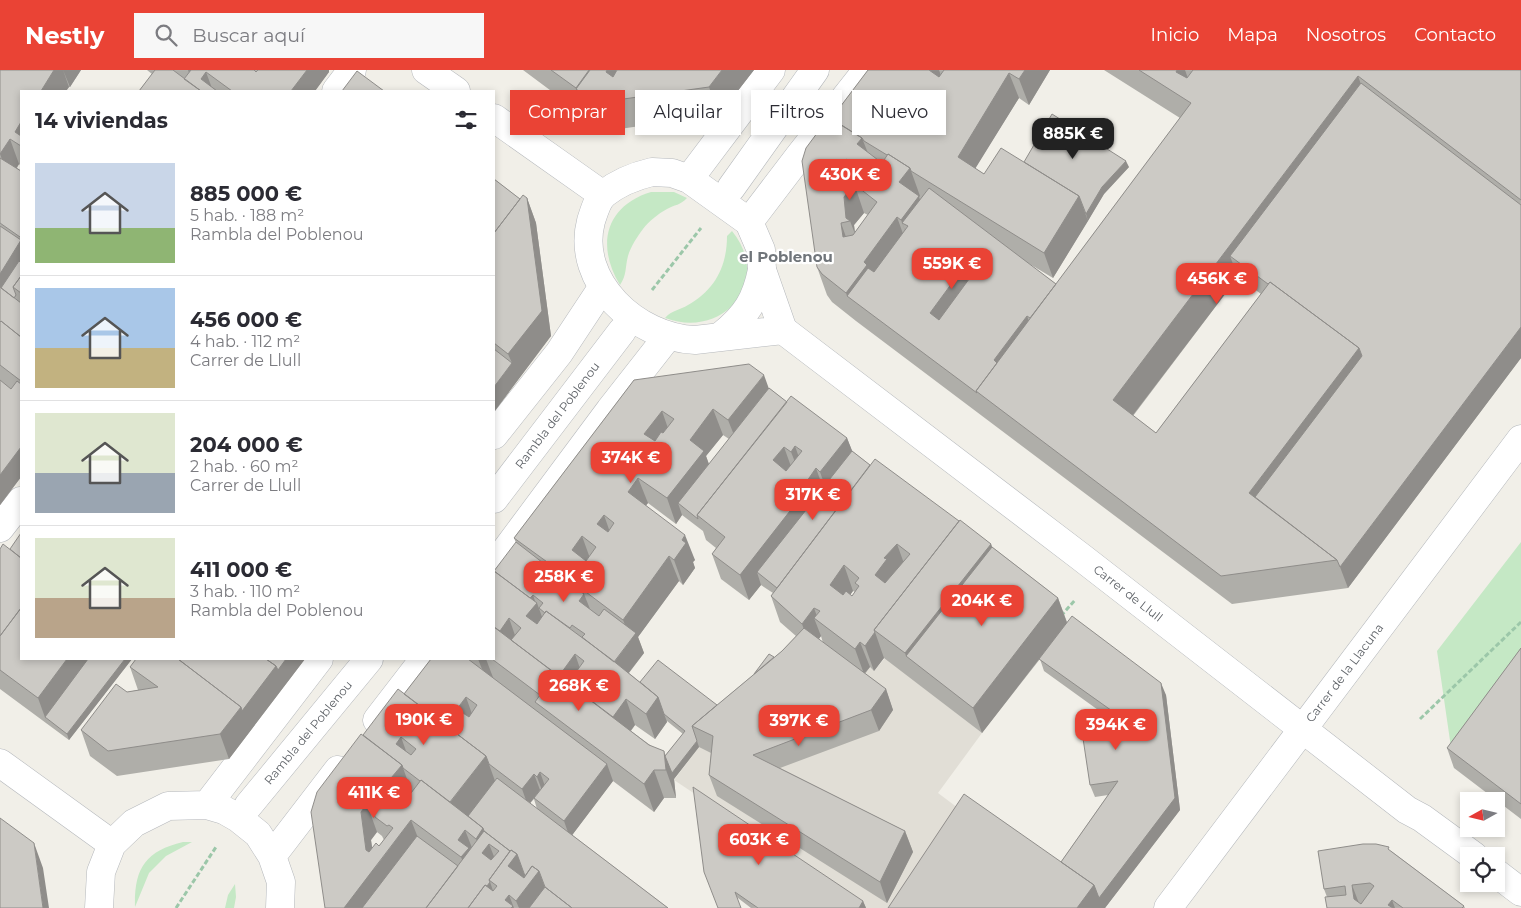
<!DOCTYPE html>
<html lang="es">
<head>
<meta charset="utf-8">
<style>
	:root { --surface:#fff; --page:#f7f7f7; --text:#2b2b33; --muted:#7c7c81; --line:#e1e1e2; --accent:#ea4335 }
	body { margin:0; font-family:Montserrat,sans-serif; background:var(--page); color:var(--text); height:100vh; display:flex; flex-direction:column; font-size:19px; white-space:nowrap }
	* { box-sizing:border-box; margin:0 }
	p { font-size:16px; color:var(--muted) }
	.icon { flex:none; width:28px; height:28px; fill:none; stroke:currentColor; stroke-width:2; stroke-linecap:round; stroke-linejoin:round }
	.map { position:relative; flex:1; overflow:hidden }
	.sheet { position:absolute; left:20px; top:20px; width:475px; height:570px; display:flex; flex-direction:column; background:var(--surface); border-radius:0px; box-shadow:0 2px 8px #0003 }
	.sheet>* { flex:none }
	.top-card { position:absolute; left:510px; top:20px; width:475px; height:45px; display:flex; gap:10px }
	.needle { width:32px; rotate:262deg }
	.buttons { position:absolute; left:1460px; top:722px; display:grid; gap:10px }
	.buttons a { display:grid; place-items:center; width:45px; height:45px; border-radius:0px; background:var(--surface); box-shadow:0 2px 8px #0003; font-size:25px }
	.price { position:absolute; translate:-50% -42px; padding:0 11px; border-radius:10px; background:var(--accent); color:#fff; font-size:16px; line-height:32px; filter:drop-shadow(0 1px 2px #0008) }
	.price::after { content:''; position:absolute; left:50%; top:30px; width:15px; height:11px; margin-left:-8px; background:inherit; clip-path:polygon(0 0,100% 0,50% 100%) }
	.price.current { background:#222; color:#fff }
	ul { padding:0; list-style:none }
	li { display:flex; align-items:center; gap:15px; height:125px; padding:0 15px }
	li+li { border-top:1px solid var(--line) }
	li span { display:grid; place-items:center; flex:none; width:140px; height:100px; border-radius:0px; color:#555 }
	li>.icon { margin-inline-start:auto }
	span .icon { width:60px; height:60px; fill:#fffc; stroke-width:1 }
	li b { font-size:21px }
	h2 { display:flex; justify-content:space-between; align-items:center; height:60px; padding:0 15px; font-size:21px }
	.chip { padding:0 18px; border-radius:0px; background:var(--surface); box-shadow:0 2px 8px #0003; font-size:18px; line-height:45px }
	.chip.current { background:var(--accent); color:#fff }
	header { display:flex; align-items:center; gap:30px; box-sizing:border-box; height:70px; padding:0 25px; background:var(--accent); color:#fff }
	header strong { font-size:24px }
	nav { display:flex; gap:28px; margin-inline-start:auto; font-size:18px }
	.search { width:350px; height:45px; background:var(--page); display:flex; align-items:center; gap:12px; box-sizing:border-box; padding:0 18px; border-radius:0px; color:var(--muted); font-size:19px }
	.map>svg:first-child { display:block }
	.education { fill:#e1ded6 }
	.green { fill:#c5e8c5 }
	.lines { fill:none; stroke-linecap:round; stroke-linejoin:round }
	.pedestrian-casing { stroke:#b5b8bc; stroke-width:29 }
	.minor-casing { stroke:#b5b8bc; stroke-width:29 }
	.tertiary-casing { stroke:#b5b8bc; stroke-width:29 }
	.path { stroke:#9cc7a9; stroke-width:3; stroke-dasharray:5 2.5; stroke-linecap:butt }
	.pedestrian { stroke:#fff; stroke-width:28 }
	.minor { stroke:#fff; stroke-width:28 }
	.tertiary { stroke:#fff; stroke-width:28 }
	.wall { fill:#afaea9; fill-rule:evenodd }
	.shaded-wall { fill:#8f8d8a }
	.building { fill:#cccac5; stroke:#8f8d8a; fill-rule:evenodd }
	.labels { text-anchor:middle; stroke-width:4.5; stroke-linejoin:round; paint-order:stroke }
	.street-label { font-size:12px; fill:#5f6368; stroke:#fff }
	.quarter-label { font-size:15px; font-weight:bold; fill:#70757a; stroke:#fff }
</style>
</head>
<body>
<header>
<strong>Nestly</strong>
<div class="search"><svg class="icon" aria-label="search" viewBox="0 0 24 24"><circle cx="10" cy="10" r="6"/><path d="M15 15l6 6"/></svg>Buscar aquí</div>
<nav><a>Inicio</a><a>Mapa</a><a>Nosotros</a><a>Contacto</a></nav>
</header>
<div class="map">
<svg width="1521" height="838" viewBox="0 0 1521 838">
	<rect width="100%" height="100%" fill="#f1efe8"/>
	<!-- education -->
	<path class="education" d="M885 588 982 663 938 723 974 750 911 838H866L674 710 699 677 864 604 870 597 874 601Z"/>
	<!-- green -->
	<path class="green" d="M651 122H674L687 128C681 135 674 135 667 139 658 144 649 151 643 159 637 167 631 176 628 186 625 197 627 205 620 215 596 176 605 136 651 122Z
		M732 161C773 211 724 270 665 248 672 240 680 240 688 235 715 220 727 196 727 166Z
		M1521 472V609L1454 698 1437 581Z
		M183 772H192L166 786 149 803 135 837C134 799 145 781 183 772Z
		M235 814 236 827 234 838H225L228 825Z"/>
	<g class="lines">
		<!-- pedestrian casing -->
		<g class="pedestrian-casing">
			<g id="pedestrian">
				<path d="M731 118 815 0"/>
				<path id="s1" d="M494 429 622 261"/>
				<path id="s2" d="M248 736 369 589"/>
			</g>
		</g>
		<!-- minor casing -->
		<g class="minor-casing">
			<path id="minor" d="M336 21 352 0
				M689 109 771 0
				M749 152 800 85 867 0
				M494 365 559 283 602 218
				M0 458 21 431
				M494 496 610 340 668 266
				M377 650 424 589
				M0 693 112 774
				M207 735 319 589
				M272 786 338 700
				M99 838 101 802 112 774 134 753 168 736 207 735 224 740 238 748 258 764 272 786 281 812 280 838"/>
		</g>
		<!-- tertiary casing -->
		<g class="tertiary-casing">
			<g id="tertiary">
				<path d="M426 0 456 21"/>
				<path d="M494 48 603 125"/>
				<path d="M652 102 672 103 689 109 749 152 761 180 762 200 783 260 695 270C637 268 575 212 591 151 594 142 597 130 604 124 619 112 635 106 652 102Z"/>
				<path id="s3" d="M783 260 1081 487 1407 740 1422 748 1474 786"/>
				<path d="M722 265C746 246 756 230 762 200"/>
				<path d="M1496 803 1521 822"/>
				<path id="s4" d="M1168 838 1521 369"/>
			</g>
		</g>
		<!-- path -->
		<path class="path" d="M652 220 701 158
			M1061 546 1075 530
			M1420 649 1521 552
			M176 838 216 777"/>
		<!-- pedestrian -->
		<use href="#pedestrian" class="pedestrian"/>
		<!-- minor -->
		<use href="#minor" class="minor"/>
		<!-- tertiary -->
		<use href="#tertiary" class="tertiary"/>
	</g>
	<!-- wall -->
	<path class="wall" d="M0 0H81L70 17H69L66 21H21V96L19 94 17 98 21 101V407L0 435Z
		M147 0H329V2L315 21H139L152 4Z
		M523 0H754L719 45 605 61Z
		M868 0H1050L1029 35 1019 28 975 98 984 104 1024 92 1129 97 1104 124 1053 208 1028 193 1056 214 1180 48 1104 0H1521V288L1348 518 1232 534 856 251 832 232 827 225 817 197 831 49ZM864 143 868 145 855 162 854 155ZM1238 207 1261 224 1156 363 1133 346Z
		M494 109 520 129 527 128 536 153 551 266 494 342Z
		M634 310 769 318 787 332 847 368 852 381 870 395 959 451 991 474 992 477 1058 528 1067 552 1166 625 1180 740 1105 838H888L1061 792 1108 725 1095 727 1090 715 1112 650 1044 601 1040 589 982 663 884 588 874 601 870 597 865 604 886 619 893 640 879 661 780 698 905 761 913 782 887 833 717 726 709 705 711 683 699 677 674 709 676 728H664L654 742 613 711 572 765 668 838H325L363 665 404 624 431 589H494L516 473 514 468ZM723 365 729 369 709 394 706 386ZM648 433 676 454 682 445 703 461 706 470 716 478 712 484 721 509 749 530 761 515 773 523 771 526 780 552 796 566 782 581 717 635 640 612 629 603 644 583 638 567 679 511 683 515 695 498 693 492 695 490 646 435ZM853 521 855 522 852 526 850 524ZM821 566 823 573 819 569ZM667 651 683 664 665 686 631 661 635 655 655 669 667 652ZM534 729 537 739 530 733ZM377 762 382 766 384 770 379 776 372 778 371 770Z
		M0 479 21 589H132L69 670 0 619Z
		M1521 578V749L1454 698 1447 678Z
		M305 589 229 689 117 706 90 686 81 660 127 622 138 620 130 597Z
		M1391 781 1464 836 1465 838H1327V827L1324 819Z
		M704 802 863 831 866 838H751Z"/>
	<!-- shaded-wall -->
	<path class="shaded-wall" d="M54 0H63L69 17 66 21H41Z
		M63 0H81L70 17Z
		M188 0H214L206 2 213 21 195 20Z
		M307 0H329V2L315 21H291Z
		M589 0H616L623 20 576 19V18Z
		M722 0H754L719 45 709 17Z
		M928 0H939L944 14Z
		M1025 0H1050L1029 35 1019 9Z
		M1177 0H1185L1192 20 1176 2Z
		M1009 3 1019 28 967 112 958 87Z
		M1358 6 1368 34 1230 186 1238 207 1123 358 1113 330Z
		M894 43 903 68 886 56Z
		M21 52V76L15 62Z
		M862 68 873 96 857 74Z
		M10 69 19 94 9 109 0 84Z
		M846 89 864 143 854 155 855 164 850 151 846 148 837 101Z
		M1126 91 1129 97 1104 124 1088 151 1086 144 1102 117Z
		M910 98 920 126 919 127 929 154 908 156 902 153 912 178 901 150 899 112Z
		M1079 126 1088 151 1053 208 1044 183Z
		M527 128 536 153 551 266 494 342V317L512 293 508 284Z
		M897 147 907 175 847 226 846 223 864 192Z
		M841 153 851 181 843 167Z
		M21 170V197L0 221V204Z
		M963 198 972 223 939 268 930 243Z
		M1027 246 1037 272 1006 312 994 290Z
		M1521 257V288L1348 518 1340 497Z
		M1359 278 1369 306 1252 431 1249 423Z
		M764 305 773 330 738 375 728 350Z
		M713 339 723 365 706 386 713 406 678 433 682 445 676 454 667 428 690 370Z
		M662 341 671 367 653 389 644 364Z
		M847 368 857 393 829 427 820 402Z
		M795 376 804 402 801 407 791 382Z
		M21 377V407L0 435V405Z
		M784 377 793 402 782 416 773 390Z
		M816 398 825 424H818L820 430 818 433 820 440 757 502 761 515 749 530 740 505Z
		M638 408 648 433 637 447 628 422Z
		M604 445 613 471 597 454Z
		M685 465 695 490 693 492 695 498 683 515 674 490 682 470Z
		M582 466 591 491 581 505 572 480Z
		M897 474 906 499 884 530 875 505 884 488Z
		M991 474 1001 502 906 586 905 583Z
		M669 486 679 511 638 567 644 583 620 614 613 594 631 570 623 550Z
		M844 495 853 521 840 540 830 515Z
		M547 496 555 517 542 503Z
		M566 496 574 522 570 528 561 502Z
		M584 524 592 544 579 531Z
		M533 525 536 534 537 533 546 558 536 571 526 546 528 530Z
		M1058 528 1067 553 982 663 973 638Z
		M814 538 819 552 814 548 821 566 811 579 802 554Z
		M509 548 518 574 498 563Z
		M875 562 884 588 874 601 865 576Z
		M860 572 870 597 864 604 855 579Z
		M575 584 584 610 575 621 558 607Z
		M67 589H96L45 647 47 653 38 628Z
		M125 589H132L69 670 67 664Z
		M286 589H305L229 689 220 664 241 637 276 596Z
		M478 589H486L494 610 489 617Z
		M1161 613 1166 625 1180 740 1105 838H1077Z
		M886 619 893 640 879 661 871 640Z
		M466 627 472 644 464 656 457 639Z
		M658 627 667 652 655 669 646 644Z
		M626 629 635 655 621 673 612 648Z
		M414 648 423 674 410 653Z
		M401 667 410 692 396 674Z
		M697 671 699 677 674 709 676 728 666 700 664 681 672 703Z
		M486 686 495 711 459 759 449 734Z
		M607 694 613 711 570 768 564 751Z
		M402 695 412 723 401 736 391 708Z
		M654 700 664 728 654 742 644 714Z
		M540 702 546 719 543 723 537 707Z
		M534 704 540 720 528 736 522 719Z
		M367 734 377 762 371 770 375 798 411 750 422 778 376 838H344L366 780 361 742Z
		M483 758 489 774 499 799 486 797 476 769Z
		M465 760 476 788 467 803 461 787 458 770Z
		M905 761 913 782 887 833 880 812Z
		M34 773 43 798 49 838H43Z
		M517 784 527 812 497 816 491 811Z
		M539 801 549 829 542 838H519L516 831Z
		M490 812 499 838H470Z
		M1352 815 1360 836 1354 829Z
		M509 825 514 838H508L505 830Z
		M1392 830 1395 838H1389L1388 835Z
		M863 831 866 838H859Z"/>
	<!-- building -->
	<path class="building" d="M0 0H54L41 21H21V52L15 62 21 66V76L10 69 0 84Z
		M155 0H173L201 21H139Z
		M191 0H254L256 2 258 0H307L291 21H232L206 2 201 9 217 21H201L184 9Z
		M551 0H589L576 18Z
		M590 0H607L606 2 613 7 617 0H722L709 17 595 33 576 19Z
		M868 0H929L939 7 944 0H1025L1019 9 1009 3 958 87 984 104 1001 78 1079 126 1044 183 911 101 910 98 888 84 887 85 864 71 862 68 831 49ZM894 43 905 50 897 63 886 56Z
		M1139 0H1177L1176 2 1187 8 1193 0H1521V130L1358 6 1113 330 1156 363 1270 212 1359 278 1249 423 1337 490 1221 506 976 321 1191 33Z
		M357 1 384 21H342Z
		M1361 13 1521 135V257L1340 497 1337 490 1255 427 1362 286 1359 278 1270 212 1268 214 1230 186Z
		M1052 44 1126 91 1102 117 1086 144 1079 126 1024 92Z
		M829 47 862 68 857 74 882 93 888 84 910 98 899 112 919 126 901 150 897 147 864 192 867 195 846 223 822 204 817 197 802 91 806 78ZM846 89 860 100 851 112 837 101ZM854 114 877 132 853 165 843 167 841 153 850 151 846 148 844 127Z
		M0 88 21 101V165L20 167 0 153Z
		M494 109 520 129 494 163Z
		M929 118 1056 214 1030 248 1027 246 994 290 997 293 976 321 977 323 847 226 868 198 874 202 908 156 902 153ZM963 198 972 205 939 250 930 243Z
		M523 125 527 128 542 241 508 284 494 273V163Z
		M0 156 21 170 0 204Z
		M19 191 21 193V206L13 217 16 225 14 228 1 218Z
		M21 206V223L13 217Z
		M0 217 21 233V267L1 251 0 252Z
		M1 251 21 267V311L0 295V252Z
		M494 279 512 293 494 317Z
		M749 294 764 305 728 350 713 339 690 370 704 381 667 428 638 408 628 422 685 465 682 470 686 473 674 490 669 486 623 550 570 510 576 504 566 496 561 502 514 468 634 310ZM662 341 674 349 663 363 661 362 655 371 644 364ZM604 445 614 453 608 462 597 454ZM582 466 596 477 586 491 572 480Z
		M0 310 11 319 17 311 21 314V377L0 405Z
		M769 318 787 332 697 445 698 449 678 433Z
		M791 326 847 368 820 402 816 398 807 411 811 414 740 505 712 484 725 467 697 445ZM795 376 802 381 786 401 773 390 784 377 791 382Z
		M852 381 870 395 777 518 757 502 806 440 811 444 823 428 818 424Z
		M875 389 959 451 874 560 875 562 865 576 860 572 855 579 814 548 820 541 814 538 802 554 771 526ZM897 474 910 484 885 513 875 505 887 489 884 488ZM844 495 859 508 855 513 859 516 852 526 846 521 843 525 830 515Z
		M960 450 991 474 905 583 874 560Z
		M21 463V488L10 479Z
		M516 472 547 496 542 503 563 519 568 512 584 524 579 531 599 546 604 539 636 563 614 592 582 567 585 564 572 555 570 558 546 541 545 543 539 538 543 533 533 525 530 528 494 501Z
		M3 474 21 488V538L0 566V479Z
		M992 477 1058 528 973 638 906 586Z
		M494 501 537 533 526 546 537 554 546 541 611 589 658 627 646 644 626 629 613 647 568 613 584 591 575 584 559 606 511 570 521 558 509 548 500 561 494 557Z
		M21 538V589H67L38 628 0 600V566Z
		M1072 546 1161 613 1175 728 1099 828 1094 815 1061 792 1118 711 1090 715 1081 655 1116 650 1115 643 1039 589Z
		M494 557 649 675 664 681 666 700H654L644 714 535 632 540 625 492 589H494Z
		M804 558 886 619 871 640 753 685 905 761 880 812 709 705 713 666 692 656 782 581Z
		M1521 578V734L1447 678Z
		M769 584 774 587 754 604Z
		M88 589H125L67 664 45 647Z
		M136 589H178L241 637 220 664 108 681 81 660 116 614 127 622 158 617 130 597Z
		M178 589H266L276 596 242 641 241 637Z
		M266 589H286L278 600 276 596Z
		M431 589H468L607 694 564 751 534 728 549 709 540 702 537 707 534 704 522 719 489 694 486 686 404 624ZM466 627 477 635 469 647 457 639Z
		M658 590 717 635 692 656 697 671 672 703 665 686 685 661 664 644 658 627 640 612Z
		M398 619 486 686 450 732 421 710 420 711 403 698 402 695 363 665ZM414 648 430 660 426 665 410 653ZM401 667 416 679 411 685 396 674Z
		M361 664 402 695 391 708 411 723 421 710 483 758 476 769 465 760 458 770 469 778 461 787 411 750 344 838H325L311 742 317 722ZM367 734 376 741 374 742 375 747 387 756 389 755 393 758 379 776 376 773 369 782 366 780 361 742Z
		M497 708 668 838H572L545 817 539 801 532 796 525 806 517 784 511 780 510 781 484 761 483 758 468 746Z
		M693 717 863 831 859 838H758L735 822 741 838H718L704 802Z
		M964 724 1094 815 1077 838H888Z
		M0 748 34 773 43 838H0Z
		M484 761 510 781 489 810 490 812 487 816 485 815 468 838H426ZM489 774 499 781 491 790 482 783Z
		M417 766 458 796 426 838H362Z
		M1363 774H1376L1389 777 1388 779 1464 836 1462 838H1403L1392 830 1388 835 1393 838H1327L1325 827 1346 825 1345 816 1324 819 1318 781ZM1370 813 1374 816 1361 834 1354 829 1352 815Z
		M511 780 517 784 508 796 524 808 532 796 539 801 516 831 509 825 505 830 513 836 511 838H468L485 815 493 821 497 816 489 810Z
		M545 817 572 838H529Z"/>
	<g class="labels">
		<!-- street labels -->
		<g class="street-label">
			<text dy="4" stroke="none"><textPath href="#s1" startOffset="105">Rambla del Poblenou</textPath></text>
			<text dy="4" stroke="none"><textPath href="#s3" startOffset="434">Carrer de Llull</textPath></text>
			<text dy="4" stroke="none"><textPath href="#s4" startOffset="294">Carrer de la Llacuna</textPath></text>
			<text dy="4" stroke="none"><textPath href="#s2" startOffset="95">Rambla del Poblenou</textPath></text>
		</g>
		<!-- quarter labels -->
		<g class="quarter-label">
			<text x="786" y="192">el Poblenou</text>
		</g>
	</g>
</svg>
<div class="buttons">
<a><svg class="needle" viewBox="-14 -14 28 28"><path d="M0-13l5 13h-10z" fill="#e53935"/><path d="M0 13l5-13h-10z" fill="#7c7c81"/></svg></a>
<a><svg class="icon" aria-label="locate" viewBox="0 0 24 24"><circle cx="12" cy="12" r="6"/><path d="M12 2v4M12 18v4M2 12h4M18 12h4"/></svg></a>
</div>
<b class="price current" style="left:1073px;top:90px">885K €</b>
<b class="price" style="left:850px;top:131px">430K €</b>
<b class="price" style="left:952px;top:220px">559K €</b>
<b class="price" style="left:1217px;top:235px">456K €</b>
<b class="price" style="left:631px;top:414px">374K €</b>
<b class="price" style="left:813px;top:451px">317K €</b>
<b class="price" style="left:564px;top:533px">258K €</b>
<b class="price" style="left:982px;top:557px">204K €</b>
<b class="price" style="left:579px;top:642px">268K €</b>
<b class="price" style="left:424px;top:676px">190K €</b>
<b class="price" style="left:799px;top:677px">397K €</b>
<b class="price" style="left:1116px;top:681px">394K €</b>
<b class="price" style="left:374px;top:749px">411K €</b>
<b class="price" style="left:759px;top:796px">603K €</b>
<div class="top-card">
<a class="chip current">Comprar</a>
<a class="chip">Alquilar</a>
<a class="chip">Filtros</a>
<a class="chip">Nuevo</a>
</div>
<section class="sheet">
<h2>14 viviendas<svg class="icon" aria-label="filters" viewBox="0 0 24 24"><path d="M4 7h16M4 17h16"/><circle cx="9" cy="7" r="2"/><circle cx="15" cy="17" r="2"/></svg></h2>
<ul>
<li><span style="background:linear-gradient(#c9d6e8 65%,#8fb573 0)"><svg class="icon" aria-label="home" viewBox="0 0 24 24"><path d="M3 11l9-7 9 7M6 9v11h12V9"/></svg></span><div><b>885 000 €</b><p>5 hab. · 188 m²</p><p>Rambla del Poblenou</p></div></li>
<li><span style="background:linear-gradient(#a9c7e8 60%,#c2b280 0)"><svg class="icon" aria-label="home" viewBox="0 0 24 24"><path d="M3 11l9-7 9 7M6 9v11h12V9"/></svg></span><div><b>456 000 €</b><p>4 hab. · 112 m²</p><p>Carrer de Llull</p></div></li>
<li><span style="background:linear-gradient(#dfe7d0 60%,#9aa5b1 0)"><svg class="icon" aria-label="home" viewBox="0 0 24 24"><path d="M3 11l9-7 9 7M6 9v11h12V9"/></svg></span><div><b>204 000 €</b><p>2 hab. · 60 m²</p><p>Carrer de Llull</p></div></li>
<li><span style="background:linear-gradient(#dfe7d0 60%,#b9a48a 0)"><svg class="icon" aria-label="home" viewBox="0 0 24 24"><path d="M3 11l9-7 9 7M6 9v11h12V9"/></svg></span><div><b>411 000 €</b><p>3 hab. · 110 m²</p><p>Rambla del Poblenou</p></div></li>
</ul>
</section>
</div>
</body>
</html>
